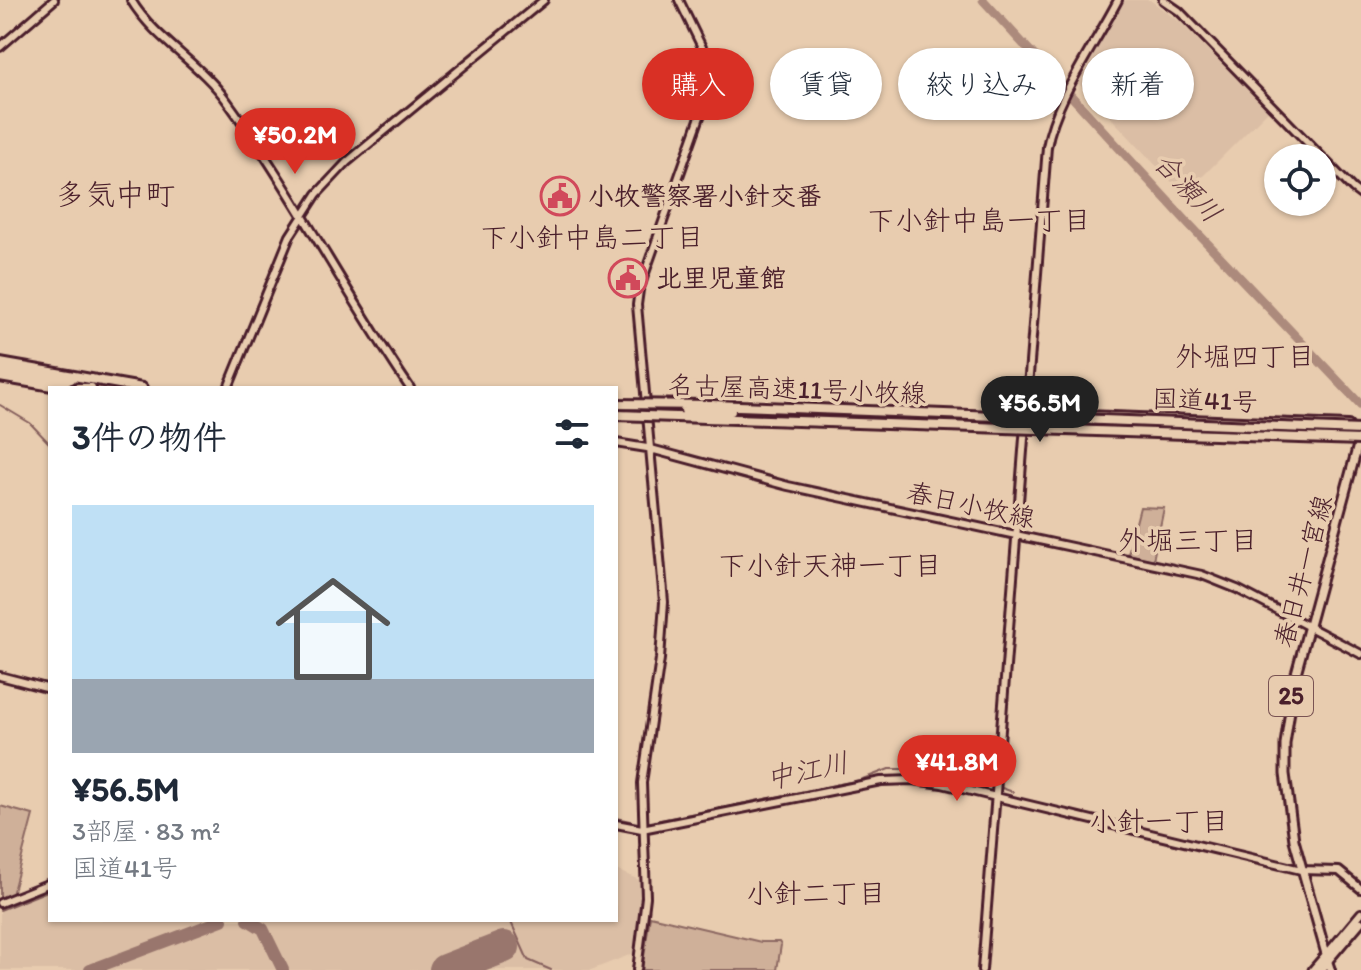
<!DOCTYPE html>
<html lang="ja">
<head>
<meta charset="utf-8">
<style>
	:root { --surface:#fff; --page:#f2f2f3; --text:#1f2937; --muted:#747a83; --line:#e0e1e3; --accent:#d93025 }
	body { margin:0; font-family:Itim,"Klee One",sans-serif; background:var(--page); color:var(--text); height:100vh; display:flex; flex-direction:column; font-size:30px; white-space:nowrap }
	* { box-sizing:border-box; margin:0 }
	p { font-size:26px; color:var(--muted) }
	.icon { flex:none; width:44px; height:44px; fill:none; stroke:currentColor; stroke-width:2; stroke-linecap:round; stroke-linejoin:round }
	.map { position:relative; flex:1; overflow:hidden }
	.details { position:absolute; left:48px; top:386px; width:570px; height:536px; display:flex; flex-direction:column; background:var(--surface); border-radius:0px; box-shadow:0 2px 6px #0004 }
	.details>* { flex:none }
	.top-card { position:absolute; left:642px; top:48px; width:598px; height:72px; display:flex; gap:16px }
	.controls { position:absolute; left:1264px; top:144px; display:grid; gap:16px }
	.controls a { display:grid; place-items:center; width:72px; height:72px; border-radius:50%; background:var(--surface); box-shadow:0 2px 6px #0004; font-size:40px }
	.price { position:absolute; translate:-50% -68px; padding:0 18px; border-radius:28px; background:var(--accent); color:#fff; font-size:26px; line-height:52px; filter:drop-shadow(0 2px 4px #0008) }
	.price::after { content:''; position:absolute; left:50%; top:48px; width:24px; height:18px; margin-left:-12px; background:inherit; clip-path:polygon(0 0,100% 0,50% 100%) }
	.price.current { background:#222; color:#fff }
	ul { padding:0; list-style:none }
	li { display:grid; align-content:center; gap:16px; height:424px; padding:0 24px }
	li+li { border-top:2px solid var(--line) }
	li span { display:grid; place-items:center; height:248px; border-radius:0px; color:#555 }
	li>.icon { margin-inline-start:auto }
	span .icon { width:144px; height:144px; fill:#fffc; stroke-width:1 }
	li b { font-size:34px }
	h2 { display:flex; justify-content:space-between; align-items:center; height:96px; padding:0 24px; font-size:34px }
	.tag { padding:0 28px; border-radius:36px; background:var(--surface); box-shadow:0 2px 6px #0004; font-size:28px; line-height:72px }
	.tag.current { background:var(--accent); color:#fff }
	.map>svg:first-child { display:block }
	.built { fill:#dbbea5 }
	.green { fill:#cfb099; stroke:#8c6862; stroke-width:2 }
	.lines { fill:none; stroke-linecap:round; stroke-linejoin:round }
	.stream { stroke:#855f5c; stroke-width:2 }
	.river { stroke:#ac8a7c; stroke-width:9 }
	.taxiway { stroke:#99766d; stroke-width:12 }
	.runway { stroke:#99766d; stroke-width:32 }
	.secondary-casing { stroke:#4a1f2b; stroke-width:12 }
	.primary-casing { stroke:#4a1f2b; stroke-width:13 }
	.highway-casing { stroke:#4a1f2b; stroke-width:14 }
	.secondary { stroke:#e8ccaf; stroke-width:6 }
	.primary { stroke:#e8ccaf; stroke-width:7 }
	.highway { stroke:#e8ccaf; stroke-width:8 }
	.highway-bridge-casing { stroke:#4a1f2b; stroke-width:14; stroke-linecap:butt }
	.highway-bridge { stroke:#e8ccaf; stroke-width:8 }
	.labels { text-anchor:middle; stroke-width:7; stroke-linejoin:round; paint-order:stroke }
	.shield { fill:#e8ccaf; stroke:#795353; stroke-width:2 }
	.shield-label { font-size:24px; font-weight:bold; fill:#4a1f2b }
	.poi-label { font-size:26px; font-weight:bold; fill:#4a1f2b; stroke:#e8ccaf; text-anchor:start }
	.street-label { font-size:26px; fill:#4a1f2b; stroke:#e8ccaf }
	.water-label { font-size:28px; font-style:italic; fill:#5e343b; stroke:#e8ccaf }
	.neighbourhood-label { font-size:28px; fill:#4a1f2b; stroke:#e8ccaf }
	.quarter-label { font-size:30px; fill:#4a1f2b; stroke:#e8ccaf }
</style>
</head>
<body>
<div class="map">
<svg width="1361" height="970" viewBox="0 0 1361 970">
	<rect width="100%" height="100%" fill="#e8ccaf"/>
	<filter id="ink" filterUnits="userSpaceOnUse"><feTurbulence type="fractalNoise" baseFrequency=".0125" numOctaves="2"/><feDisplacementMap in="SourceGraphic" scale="16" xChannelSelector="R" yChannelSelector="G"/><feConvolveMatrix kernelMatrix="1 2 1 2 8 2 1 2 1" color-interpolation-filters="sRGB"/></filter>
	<g filter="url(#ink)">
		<!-- built -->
		<path class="built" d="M1124 0H1150L1180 22 1268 111 1184 195 1078 83Z
			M616 870 644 882 637 952 591 970H0V909L50 889V920H616Z"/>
		<!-- green -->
		<path class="green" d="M1140 507 1164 508 1153 560 1128 554Z
			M0 806 33 815 12 895 0 899Z
			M650 916 761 942H779L781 945 777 970H642Z"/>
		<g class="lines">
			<!-- stream -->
			<path class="stream" d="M0 405 30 423 50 444
				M999 787 1013 792
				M616 818 630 821
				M655 821 860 780 889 769H913L993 785
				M0 910 50 890
				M510 920 528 960 551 970"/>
			<!-- river -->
			<path class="river" d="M983 0 1189 224 1361 405"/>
			<!-- taxiway -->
			<path class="taxiway" d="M248 920 263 929 283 970
				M90 970 222 920"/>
			<!-- runway -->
			<path class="runway" d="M445 970 504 947"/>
			<!-- secondary casing -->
			<g class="secondary-casing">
				<path id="secondary" d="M131 0C155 40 200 63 227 101 294 193 346 294 410 388
					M1163 0 1179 11 1353 189 1361 195
					M0 47 54 0
					M228 388 290 236 317 194 347 162 544 0
					M616 443 647 448 788 486 1202 575 1237 589 1361 654
					M0 676 50 689
					M616 824 642 829 881 781 913 780 942 784 1301 870 1339 871 1361 889
					M0 903 50 883
					M1326 955 1361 913
					M637 970 646 897 642 783 660 659 664 602 637 305 639 290 715 74 679 0
					M982 970 1047 147C1055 99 1095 45 1118 0
					M1331 970 1328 961 1361 922"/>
			</g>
			<!-- primary casing -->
			<g class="primary-casing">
				<path id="primary" d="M1313 970 1326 955
					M1321 970 1328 961 1294 840 1285 774V744L1295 677 1361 434"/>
			</g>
			<!-- highway casing -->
			<g class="highway-casing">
				<path id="highway" d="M0 363 142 388
					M0 371 63 382 71 379
					M0 377 64 388
					M78 388H91
					M616 409H620
					M1010 413 1348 426
					M791 414 870 415
					M1157 433 1167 429 1258 432"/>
			</g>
			<!-- secondary -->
			<use href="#secondary" class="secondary"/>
			<!-- primary -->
			<use href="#primary" class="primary"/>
			<!-- highway -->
			<use href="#highway" class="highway"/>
			<!-- highway-bridge casing -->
			<g class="highway-bridge-casing">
				<path id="highway-bridge" d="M616 404 712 405 1361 430
					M685 410 731 411
					M616 415 1361 440"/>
			</g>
			<!-- highway-bridge -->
			<use href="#highway-bridge" class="highway-bridge"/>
		</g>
	</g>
	<!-- icons -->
	<defs>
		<g id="civic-ring" transform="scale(2)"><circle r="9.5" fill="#e8ccaf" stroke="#d1495b" stroke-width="1.5"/><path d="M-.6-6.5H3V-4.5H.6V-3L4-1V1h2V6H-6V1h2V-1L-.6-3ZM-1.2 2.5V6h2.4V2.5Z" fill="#d1495b"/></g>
	</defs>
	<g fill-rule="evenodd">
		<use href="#civic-ring" x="560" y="196"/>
		<use href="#civic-ring" x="628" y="278"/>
	</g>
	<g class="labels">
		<!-- shield labels -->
		<rect class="shield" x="1269" y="676" width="44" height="40" rx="6"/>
		<g class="shield-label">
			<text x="1291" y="704">25</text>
		</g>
		<!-- poi labels -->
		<g class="poi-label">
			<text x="588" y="205">小牧警察署小針交番</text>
			<text x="656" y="287">北里児童館</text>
		</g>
		<!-- street labels -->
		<g class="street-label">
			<text transform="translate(797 389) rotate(2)" y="9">名古屋高速11号小牧線</text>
			<text transform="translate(1205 400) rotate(2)" y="9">国道41号</text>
			<text transform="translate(971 505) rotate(12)" y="9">春日小牧線</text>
			<text transform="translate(1303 571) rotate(-75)" y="9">春日井一宮線</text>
		</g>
		<!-- water labels -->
		<g class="water-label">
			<text transform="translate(1188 187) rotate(47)" y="10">合瀬川</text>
			<text transform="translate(807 770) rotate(-12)" y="10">中江川</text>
		</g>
		<!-- neighbourhood labels -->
		<g class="neighbourhood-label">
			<text x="979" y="230">下小針中島一丁目</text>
			<text x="592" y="247">下小針中島二丁目</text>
			<text x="1245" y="366">外堀四丁目</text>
			<text x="1188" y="550">外堀三丁目</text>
			<text x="830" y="575">下小針天神一丁目</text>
			<text x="1159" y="831">小針一丁目</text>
			<text x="816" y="903">小針二丁目</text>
		</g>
		<!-- quarter labels -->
		<g class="quarter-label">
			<text x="115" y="205">多気中町</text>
		</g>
	</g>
</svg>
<div class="controls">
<a><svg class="icon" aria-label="locate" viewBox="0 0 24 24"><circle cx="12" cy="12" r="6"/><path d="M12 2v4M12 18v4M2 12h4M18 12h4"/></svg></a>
</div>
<b class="price" style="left:295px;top:176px">¥50.2M</b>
<b class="price current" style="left:1040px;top:444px">¥56.5M</b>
<b class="price" style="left:957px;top:803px">¥41.8M</b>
<div class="top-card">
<a class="tag current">購入</a>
<a class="tag">賃貸</a>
<a class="tag">絞り込み</a>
<a class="tag">新着</a>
</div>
<section class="details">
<h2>3件の物件<svg class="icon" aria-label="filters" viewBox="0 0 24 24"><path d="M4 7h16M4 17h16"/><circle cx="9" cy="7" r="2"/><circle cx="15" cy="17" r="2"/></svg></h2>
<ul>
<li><span style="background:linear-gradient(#bfe0f5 70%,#9aa5b1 0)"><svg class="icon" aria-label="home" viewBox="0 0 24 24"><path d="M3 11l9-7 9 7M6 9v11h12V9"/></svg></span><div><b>¥56.5M</b><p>3部屋 · 83 m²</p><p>国道41号</p></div></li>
</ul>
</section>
</div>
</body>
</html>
